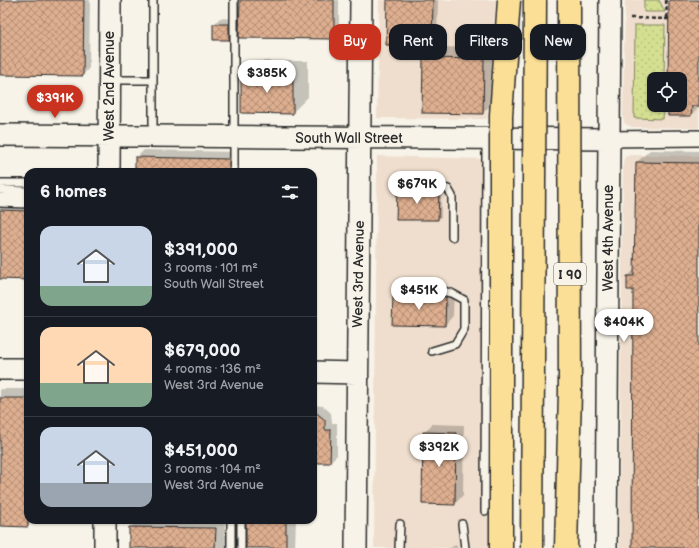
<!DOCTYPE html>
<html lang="en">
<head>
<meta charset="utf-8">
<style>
	:root { --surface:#171b24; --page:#242831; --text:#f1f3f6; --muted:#9ea1a6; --line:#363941; --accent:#c8321e }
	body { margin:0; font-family:"Balsamiq Sans",sans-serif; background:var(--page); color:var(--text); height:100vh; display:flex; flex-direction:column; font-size:15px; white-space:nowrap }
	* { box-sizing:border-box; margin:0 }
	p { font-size:13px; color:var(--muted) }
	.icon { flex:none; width:22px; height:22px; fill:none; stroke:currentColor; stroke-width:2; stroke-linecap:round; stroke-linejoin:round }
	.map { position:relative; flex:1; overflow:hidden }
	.sheet { position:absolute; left:24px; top:168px; width:293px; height:356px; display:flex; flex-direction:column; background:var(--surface); border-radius:12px; box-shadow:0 1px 3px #0004 }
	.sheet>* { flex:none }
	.banner { position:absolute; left:329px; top:24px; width:310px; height:36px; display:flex; gap:8px }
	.controls { position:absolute; left:647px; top:72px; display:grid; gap:8px }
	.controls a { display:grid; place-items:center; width:40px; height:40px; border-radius:8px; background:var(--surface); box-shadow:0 1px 3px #0004; font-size:20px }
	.price { position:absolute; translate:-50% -34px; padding:0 9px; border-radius:14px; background:#fff; color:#222; font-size:13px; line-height:26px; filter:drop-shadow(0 1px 2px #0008) }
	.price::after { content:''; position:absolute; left:50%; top:24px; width:12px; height:9px; margin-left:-6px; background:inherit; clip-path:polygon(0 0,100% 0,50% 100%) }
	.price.active { background:var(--accent); color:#fff }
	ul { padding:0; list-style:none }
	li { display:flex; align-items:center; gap:12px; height:100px; padding:0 16px }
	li+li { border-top:1px solid var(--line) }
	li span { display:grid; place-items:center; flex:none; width:112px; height:80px; border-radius:12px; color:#555 }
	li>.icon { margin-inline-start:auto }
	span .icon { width:48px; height:48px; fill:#fffc; stroke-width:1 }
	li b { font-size:17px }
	h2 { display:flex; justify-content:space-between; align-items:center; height:48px; padding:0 16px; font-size:17px }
	.tag { padding:0 14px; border-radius:12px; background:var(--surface); box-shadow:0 1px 3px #0004; font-size:14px; line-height:36px }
	.tag.active { background:var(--accent); color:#fff }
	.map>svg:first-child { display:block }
	.built { fill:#efdecd; fill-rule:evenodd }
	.grass { fill:url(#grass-dots); stroke:#80855e }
	.shadow { fill:#0003 }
	.building { fill:url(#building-cross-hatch); stroke:#2b2b2b }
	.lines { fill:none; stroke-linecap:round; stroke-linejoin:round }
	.lane-casing { stroke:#2b2b2b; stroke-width:10 }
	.street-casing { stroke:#2b2b2b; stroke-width:18 }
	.secondary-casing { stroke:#2b2b2b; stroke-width:24 }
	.highway-casing { stroke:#2b2b2b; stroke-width:25 }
	.path { stroke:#2b2b2b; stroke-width:2.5; stroke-dasharray:4 3; stroke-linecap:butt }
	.lane { stroke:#f7f3e8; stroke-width:7 }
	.street { stroke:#f7f3e8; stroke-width:15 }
	.secondary { stroke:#f7f3e8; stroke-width:21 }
	.highway { stroke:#fbdf96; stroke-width:22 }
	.highway-bridge-casing { stroke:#2b2b2b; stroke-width:25; stroke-linecap:butt }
	.highway-bridge { stroke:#fbdf96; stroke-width:22 }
	.labels { text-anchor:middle; stroke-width:3; stroke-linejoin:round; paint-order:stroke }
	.shield { fill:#f7f3e8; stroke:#686764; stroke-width:1 }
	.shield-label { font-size:13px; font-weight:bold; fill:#2b2b2b }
	.street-label { font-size:14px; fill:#2b2b2b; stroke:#f7f3e8 }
</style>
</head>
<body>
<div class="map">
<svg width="699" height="548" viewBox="0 0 699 548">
	<defs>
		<pattern id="grass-dots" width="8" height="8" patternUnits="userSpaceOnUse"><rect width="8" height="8" fill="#d4df92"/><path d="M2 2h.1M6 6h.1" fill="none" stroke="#b6c07e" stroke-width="1.8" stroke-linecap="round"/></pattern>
		<pattern id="building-cross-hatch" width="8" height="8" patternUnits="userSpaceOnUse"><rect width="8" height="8" fill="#ddae8f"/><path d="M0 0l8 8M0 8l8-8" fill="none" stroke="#b38e75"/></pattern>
	</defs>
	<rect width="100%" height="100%" fill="#f7f3e8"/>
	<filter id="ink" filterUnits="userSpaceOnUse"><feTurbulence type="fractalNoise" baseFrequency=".025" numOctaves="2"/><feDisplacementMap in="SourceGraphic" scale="8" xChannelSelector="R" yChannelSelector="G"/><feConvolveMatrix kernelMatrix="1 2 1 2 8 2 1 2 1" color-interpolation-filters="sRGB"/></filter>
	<g filter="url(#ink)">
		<!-- built -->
		<path class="built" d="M379 0H496L487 119 377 118Z
			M625 0H699V128L632 127 625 124 623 118ZM654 79H680V105H654Z
			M630 155 699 156V548H619L623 162 625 157Z
			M377 156 484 159 491 433 489 548H374Z"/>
		<!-- grass -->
		<path class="grass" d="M644 0H659L665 12H644Z
			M635 25H665L664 79H654V105H664L663 119 634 118Z"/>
		<!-- shadow -->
		<path class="shadow" d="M0 0H90L89 68 83 75 0 74Z
			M241 0H339V32L333 38Z
			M388 0H438L437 40 431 46Z
			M670 0H699V107L691 115 669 105H680V79H669Z
			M220 18 234 19V34L228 39H214V24Z
			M435 47 495 48 494 102 483 113 423 112 424 58Z
			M257 61H308V97L292 113 242 76Z
			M144 150 237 152 236 172H136V158Z
			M650 150 699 151V548H633L634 289 628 276 635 269 637 162Z
			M400 188 441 189V217L438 219H397L398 191Z
			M28 200V279L0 278V202Z
			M402 288 454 289 453 316 445 325 394 297Z
			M0 389H28V520H34L28 526H0Z
			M313 405 323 406 331 413 332 423H337V455L330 462H313Z
			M432 424 464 425 463 495 455 504 424 433Z
			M138 520H225V535H236L239 543H243L247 539V520H296L295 548H130V527Z
			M456 545 458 548H449Z"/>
		<!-- building -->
		<path class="building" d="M0 0H84L83 76 0 75Z
			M240 0H334V39L239 38Z
			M387 0H433L432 47 386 45Z
			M669 0H699V106H692L691 116H668V105H680V79H668Z
			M213 24H229V40H213Z
			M423 58 484 59 483 114 422 113Z
			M241 75 293 76V114L241 113Z
			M135 157 229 159V172H135Z
			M636 162 699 163V548H632L633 290H627V276H634Z
			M397 190 439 191 438 220H396Z
			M0 210 28 211V280L0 279Z
			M393 296 446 297 445 326 392 325Z
			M0 398H28V527L0 526Z
			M313 410 325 420V430H331L330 463H313Z
			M423 432 456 433 455 505 422 504Z
			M246 520H286V548H246Z
			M129 527 216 528 215 548H129Z"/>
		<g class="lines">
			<!-- lane casing -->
			<g class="lane-casing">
				<path id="lane" d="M111 80H153
					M153 134V0
					M234 172V0
					M418 180 448 189 452 196V237
					M0 183H28
					M0 190 28 191
					M0 197H28
					M0 203 28 204
					M411 284 451 293 464 300V329L455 344 432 351
					M485 511 486 139
					M241 520V548
					M462 524 465 548
					M231 548V520
					M399 548 400 524"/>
			</g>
			<!-- street casing -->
			<g class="street-casing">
				<path id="street" d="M608 139 699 138"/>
			</g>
			<!-- secondary casing -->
			<g class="secondary-casing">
				<path id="secondary" d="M0 135 608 139
					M109 172 110 0
					M0 369H28
					M313 372 357 373
					M105 548V520
					M356 548 361 0
					M606 548 610 0"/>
			</g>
			<!-- highway casing -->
			<g class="highway-casing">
				<path id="highway" d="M501 548V285"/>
			</g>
			<!-- path -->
			<path class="path" d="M666 0 667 19
				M630 18 669 19"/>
			<!-- lane -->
			<use href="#lane" class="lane"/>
			<!-- street -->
			<use href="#street" class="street"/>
			<!-- secondary -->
			<use href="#secondary" class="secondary"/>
			<!-- highway -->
			<use href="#highway" class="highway"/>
			<!-- highway-bridge casing -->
			<g class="highway-bridge-casing">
				<path id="highway-bridge" d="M501 285V115L509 0
					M532 548 535 0
					M566 548 570 392 569 0"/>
			</g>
			<!-- highway-bridge -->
			<use href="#highway-bridge" class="highway-bridge"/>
		</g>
	</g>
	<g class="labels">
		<!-- shield labels -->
		<rect class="shield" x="554" y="263" width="32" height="22" rx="3"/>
		<g class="shield-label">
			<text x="570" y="279">I 90</text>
		</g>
		<!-- street labels -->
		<g class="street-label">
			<text transform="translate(109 86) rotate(-90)" y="5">West 2nd Avenue</text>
			<text x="349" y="143">South Wall Street</text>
			<text transform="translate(608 238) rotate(-90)" y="5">West 4th Avenue</text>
			<text transform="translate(358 274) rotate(-89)" y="5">West 3rd Avenue</text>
		</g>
	</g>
</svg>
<div class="controls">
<a><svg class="icon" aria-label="locate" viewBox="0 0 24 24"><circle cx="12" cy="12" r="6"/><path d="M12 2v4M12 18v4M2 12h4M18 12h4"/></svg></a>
</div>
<b class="price" style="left:267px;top:94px">$385K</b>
<b class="price active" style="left:55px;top:119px">$391K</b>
<b class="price" style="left:417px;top:205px">$679K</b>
<b class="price" style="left:419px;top:311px">$451K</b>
<b class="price" style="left:624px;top:343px">$404K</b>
<b class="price" style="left:439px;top:468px">$392K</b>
<div class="banner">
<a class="tag active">Buy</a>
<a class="tag">Rent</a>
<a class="tag">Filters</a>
<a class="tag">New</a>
</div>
<section class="sheet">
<h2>6 homes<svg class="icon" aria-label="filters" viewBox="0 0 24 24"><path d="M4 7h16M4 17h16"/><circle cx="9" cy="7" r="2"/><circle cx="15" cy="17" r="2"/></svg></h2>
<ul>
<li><span style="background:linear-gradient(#c9d6e8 75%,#7fa58c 0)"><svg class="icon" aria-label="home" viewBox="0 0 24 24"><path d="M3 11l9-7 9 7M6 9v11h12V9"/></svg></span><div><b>$391,000</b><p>3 rooms · 101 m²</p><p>South Wall Street</p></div></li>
<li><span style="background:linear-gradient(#ffd9b3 70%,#7fa58c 0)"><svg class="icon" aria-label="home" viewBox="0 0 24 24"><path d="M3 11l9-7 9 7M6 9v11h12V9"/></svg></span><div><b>$679,000</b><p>4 rooms · 136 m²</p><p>West 3rd Avenue</p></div></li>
<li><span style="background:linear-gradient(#c9d6e8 70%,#9aa5b1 0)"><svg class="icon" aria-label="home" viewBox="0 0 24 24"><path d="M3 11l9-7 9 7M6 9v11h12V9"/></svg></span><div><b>$451,000</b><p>3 rooms · 104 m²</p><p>West 3rd Avenue</p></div></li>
</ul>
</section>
</div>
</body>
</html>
